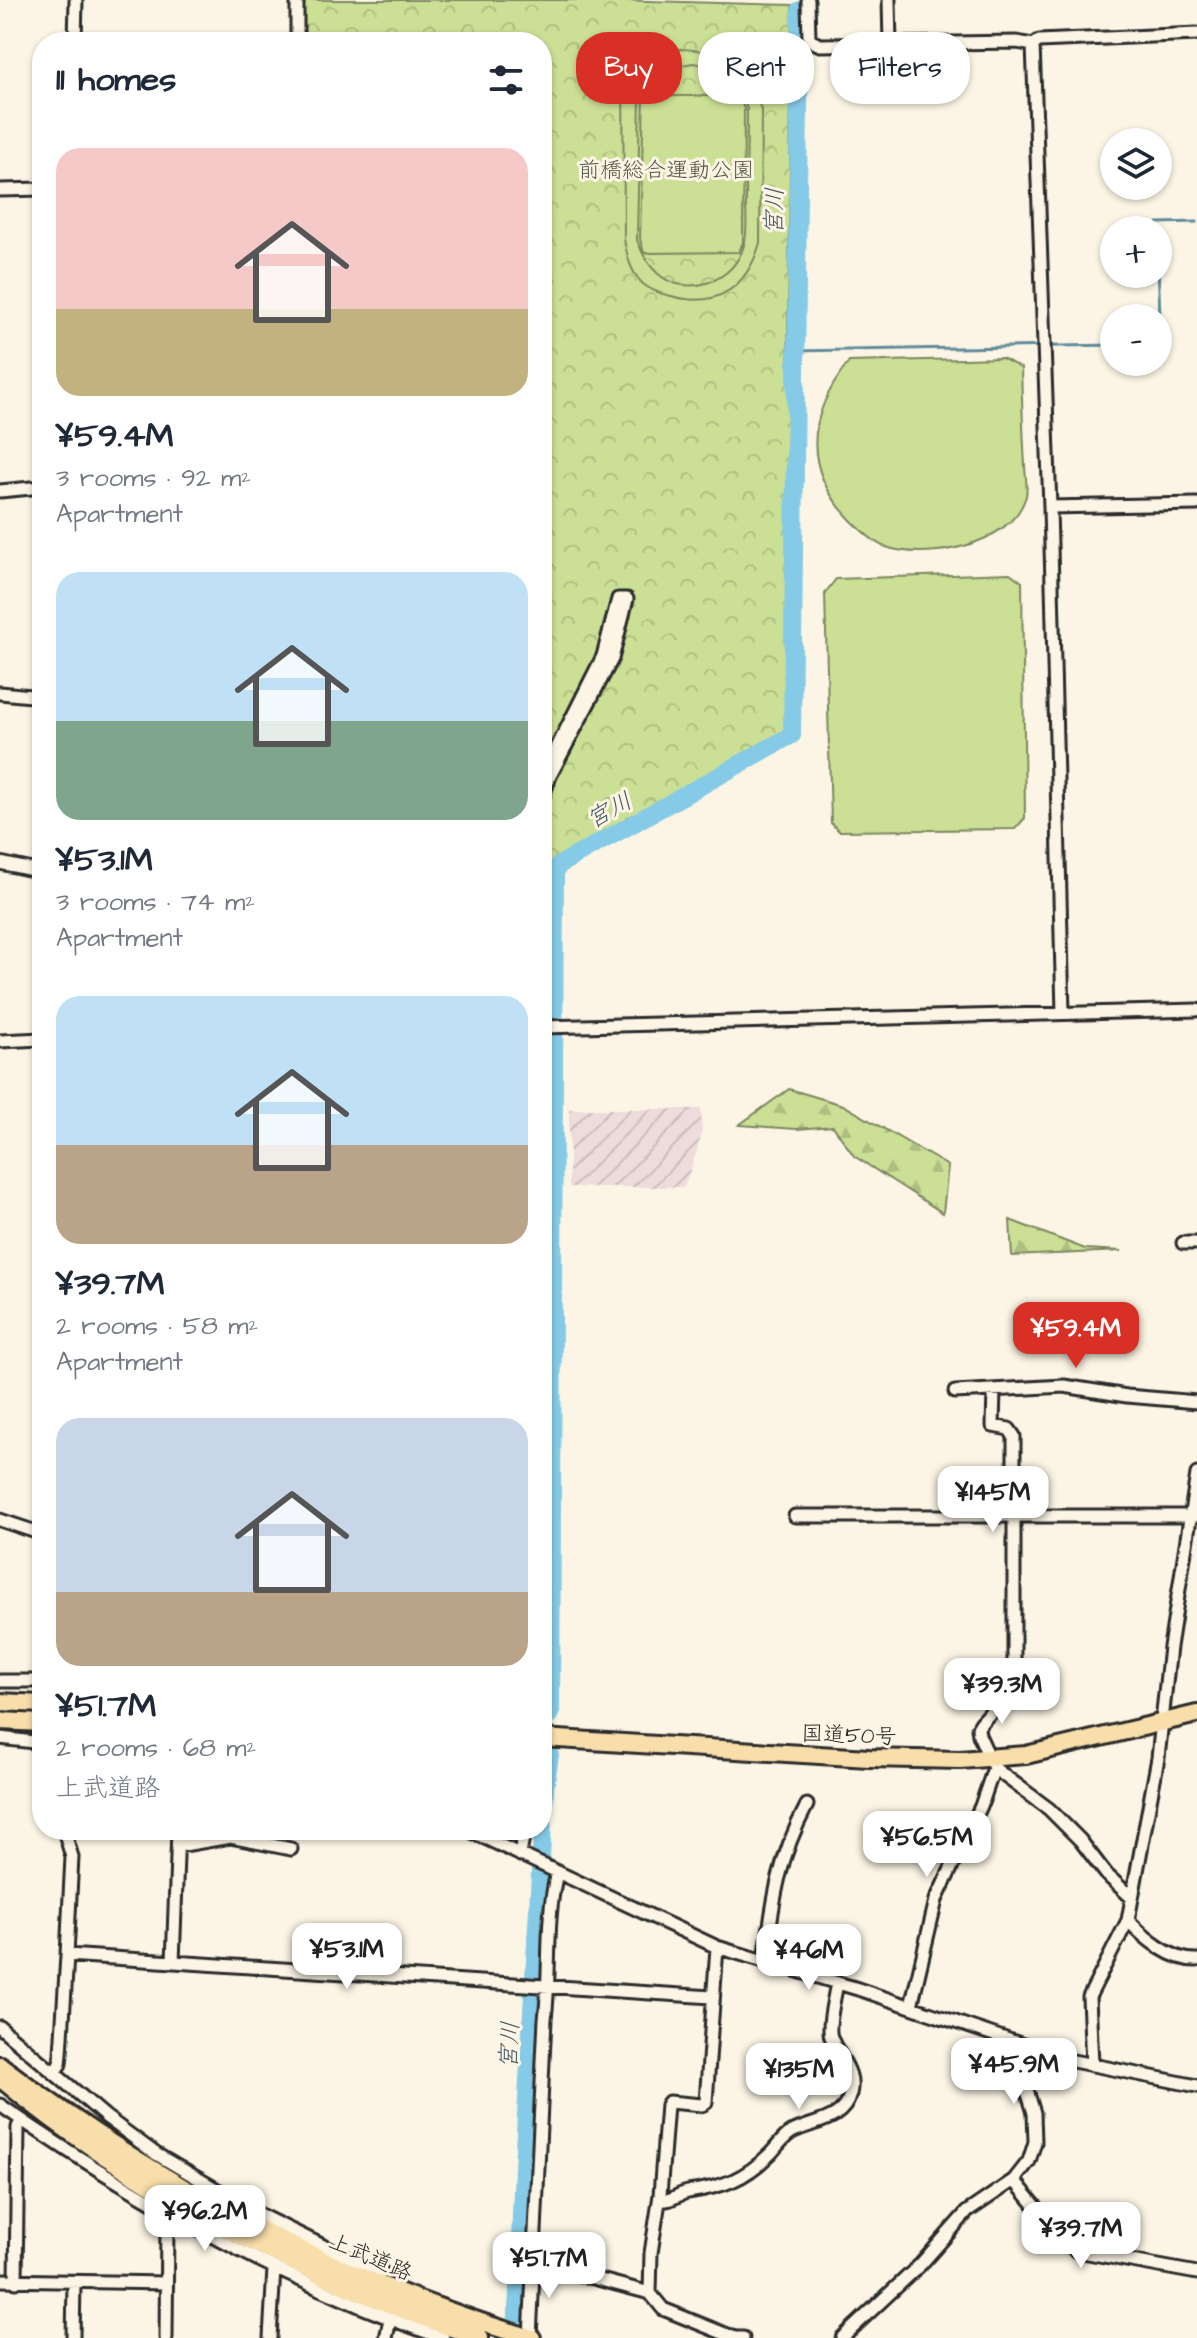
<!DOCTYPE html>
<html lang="en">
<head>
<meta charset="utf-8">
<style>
	:root { --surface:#fff; --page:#f2f2f3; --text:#1f2937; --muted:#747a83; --accent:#d93025 }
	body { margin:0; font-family:"Architects Daughter","Klee One",sans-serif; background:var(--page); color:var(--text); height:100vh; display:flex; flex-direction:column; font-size:30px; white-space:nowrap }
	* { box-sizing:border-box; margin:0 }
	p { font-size:26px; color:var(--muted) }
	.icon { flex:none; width:44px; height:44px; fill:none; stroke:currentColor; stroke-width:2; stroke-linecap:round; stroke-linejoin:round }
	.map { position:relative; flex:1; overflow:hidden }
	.drawer { position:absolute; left:32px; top:32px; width:520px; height:1808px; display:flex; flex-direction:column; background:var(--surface); border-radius:32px; box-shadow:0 2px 6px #0004 }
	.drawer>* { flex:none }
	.top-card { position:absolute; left:576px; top:32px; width:500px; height:72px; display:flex; gap:16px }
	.buttons { position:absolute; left:1100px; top:128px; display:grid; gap:16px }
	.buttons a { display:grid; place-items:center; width:72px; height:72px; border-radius:50%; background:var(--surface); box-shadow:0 2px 6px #0004; font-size:40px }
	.price { position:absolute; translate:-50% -68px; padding:0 18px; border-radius:16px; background:#fff; color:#222; font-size:26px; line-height:52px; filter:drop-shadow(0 2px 4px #0008) }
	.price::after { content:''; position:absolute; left:50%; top:48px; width:24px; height:18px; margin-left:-12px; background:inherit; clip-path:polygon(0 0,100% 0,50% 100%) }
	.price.on { background:var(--accent); color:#fff }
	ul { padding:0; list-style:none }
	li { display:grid; align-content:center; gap:16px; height:424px; padding:0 24px }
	li span { display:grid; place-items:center; height:248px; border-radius:24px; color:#555 }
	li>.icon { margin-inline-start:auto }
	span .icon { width:144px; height:144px; fill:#fffc; stroke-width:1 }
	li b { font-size:34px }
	h2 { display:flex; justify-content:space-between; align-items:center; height:96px; padding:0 24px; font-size:34px }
	.tag { padding:0 28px; border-radius:32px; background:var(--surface); box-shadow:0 2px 6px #0004; font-size:28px; line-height:72px }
	.tag.on { background:var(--accent); color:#fff }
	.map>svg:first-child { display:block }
	.industrial { fill:url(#industrial-furrows) }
	.forest { fill:url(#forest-firs); stroke:#7b8660; stroke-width:2 }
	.park { fill:url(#park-crowns); stroke:#7b8660; stroke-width:2 }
	.pitch { fill:#cbe095; stroke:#7b8660; stroke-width:2; fill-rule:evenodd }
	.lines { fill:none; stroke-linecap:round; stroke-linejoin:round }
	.stream { stroke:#618a9b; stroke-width:3 }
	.river { stroke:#85cae6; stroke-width:18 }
	.minor-casing { stroke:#2b2b2b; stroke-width:17 }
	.highway-casing { stroke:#2b2b2b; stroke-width:22 }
	.minor { stroke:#fcf5e5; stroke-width:11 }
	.highway { stroke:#f8deab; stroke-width:16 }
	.labels { text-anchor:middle; stroke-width:6; stroke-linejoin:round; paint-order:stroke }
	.park-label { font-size:22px; fill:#535846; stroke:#fcf5e5 }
	.street-label { font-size:22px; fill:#2b2b2b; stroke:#fcf5e5 }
	.water-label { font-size:24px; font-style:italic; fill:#465b63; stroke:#fcf5e5 }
</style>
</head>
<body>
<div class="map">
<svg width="1197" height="2338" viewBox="0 0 1197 2338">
	<defs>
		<pattern id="industrial-furrows" width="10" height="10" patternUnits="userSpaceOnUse" patternTransform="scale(2)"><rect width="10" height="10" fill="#eedcdc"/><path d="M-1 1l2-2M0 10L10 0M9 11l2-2" fill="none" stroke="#ccbdbd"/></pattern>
		<pattern id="forest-firs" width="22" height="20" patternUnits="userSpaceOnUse" patternTransform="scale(2)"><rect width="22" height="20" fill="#cbe095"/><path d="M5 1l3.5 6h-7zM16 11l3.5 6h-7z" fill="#aec081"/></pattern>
		<pattern id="park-crowns" width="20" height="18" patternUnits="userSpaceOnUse" patternTransform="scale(2)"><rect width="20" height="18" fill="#cbe095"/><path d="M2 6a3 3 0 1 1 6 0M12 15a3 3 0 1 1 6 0" fill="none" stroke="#aec081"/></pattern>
	</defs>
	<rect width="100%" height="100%" fill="#fcf5e5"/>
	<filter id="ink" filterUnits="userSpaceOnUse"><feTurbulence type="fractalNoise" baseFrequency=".0125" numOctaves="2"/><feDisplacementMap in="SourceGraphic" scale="16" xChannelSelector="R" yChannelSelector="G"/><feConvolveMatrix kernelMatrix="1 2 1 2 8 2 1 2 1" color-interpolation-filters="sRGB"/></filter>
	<g filter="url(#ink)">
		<!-- industrial -->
		<path class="industrial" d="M569 1109H701L702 1131 697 1151 684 1187H569Z"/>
		<!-- forest -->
		<path class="forest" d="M789 1089 843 1105 948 1166 943 1213 854 1156 833 1126 797 1129 739 1125Z
			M1010 1220 1085 1249 1122 1251 1012 1256Z"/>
		<!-- park -->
		<path class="park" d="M303 0H612L792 5 788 331 789 734 548 867 546 1716H542V42H302Z"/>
		<!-- pitch -->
		<path class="pitch" d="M679 49C726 50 747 63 761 110L760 243C747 287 718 309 671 296 662 294 651 291 643 284 630 272 627 255 624 239L623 67H635L636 76 657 58ZM693 63C722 66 739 83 747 109 747 140 746 171 746 202 746 216 748 233 744 245 736 273 710 288 683 285 658 282 645 262 637 240L640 97C655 76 668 67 693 63Z
			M644 96H739L744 109 743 242 739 252 644 253 640 239Z
			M1002 358 1021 368C1022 400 1023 433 1025 465 1025 474 1028 487 1026 496 1012 546 925 562 883 546 871 541 859 528 850 519 801 468 807 415 849 362Z
			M1010 573 1022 582 1025 818 1015 829 839 831 831 823 825 593 836 579Z"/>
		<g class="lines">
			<!-- stream -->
			<path class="stream" d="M1157 230 1158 223 1197 222
				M1158 264 1161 342 1158 344
				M794 351 1114 345"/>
			<!-- river -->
			<path class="river" d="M551 1714 555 872 559 865 792 735C795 493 796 251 800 10
				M516 2338 523 2167 545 1788 550 1755"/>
			<!-- minor casing -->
			<g class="minor-casing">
				<path id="minor" d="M808 0 809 40 820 45 1017 42 1033 45 1039 41 1197 34
					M889 0 890 44
					M75 42 76 0
					M297 42V0
					M1033 45 1050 507 1063 1013
					M0 190 42 189
					M0 491 42 487
					M1050 507 1197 504
					M0 693 42 697
					M542 777 603 656 618 599H627L612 659 550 776 542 799
					M0 863 42 872
					M542 1027 1197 1010
					M0 1041 42 1039
					M1183 1243H1197
					M994 1390 993 1426 1009 1429 1014 1436V1687L981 1723 978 1728 979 1735 994 1768 1049 1809 1080 1840 1107 1875 1132 1898
					M955 1392 1064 1386 1127 1396 1197 1402
					M795 1516H1196
					M0 1520 42 1534
					M0 1681H42
					M0 1738 42 1743
					M64 1830 72 1857 67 1955 712 1997
					M468 1830 717 1947 858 1989 1068 2060 1197 2086
					M230 1837 291 1849
					M178 1846 230 1837 228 1831
					M520 1855 524 1830
					M1128 1920C1145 1939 1172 1961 1197 1960
					M717 1947 706 2102 702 2105 669 2102 667 2105 660 2195 651 2253 650 2293 663 2309 735 2338H743
					M765 1961C773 1901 778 1859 807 1805
					M173 1962 178 1830
					M911 2006 936 1900 981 1806 994 1768
					M0 2027 106 2117 156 2154 264 2217 358 2263 382 2272
					M1092 2064 1089 1997 1128 1920 1158 1758 1170 1647 1197 1474
					M55 2071 60 2064 61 2054 67 1955
					M0 2105C138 2201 284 2283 443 2338
					M1014 2180 1067 2244 1077 2251 1197 2273
					M660 2200C671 2202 677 2194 688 2192 723 2187 745 2179 770 2154 777 2147 783 2137 792 2132 813 2121 843 2122 850 2094 856 2070 838 2058 831 2037 827 2027 835 1995 837 1983
					M533 2262 650 2293
					M0 2280 166 2283
					M16 2282 18 2127 22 2121
					M73 2338 74 2283
					M166 2338 167 2224 171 2215
					M270 2338 274 2269
					M386 2338 390 2320
					M530 2338 545 2019C551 1971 545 1919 557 1873
					M842 2338 921 2264 967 2212 1014 2180 1029 2161 1035 2142 1034 2113 1012 2042"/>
			</g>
			<!-- highway casing -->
			<g class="highway-casing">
				<path id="highway" d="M0 1702 42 1704
					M0 1721 42 1723
					M542 1738 869 1758 960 1760 1026 1755 1197 1714
					M0 2065C129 2163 271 2244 422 2301 458 2314 495 2328 532 2338
					M0 2078C135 2191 314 2282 480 2338"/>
			</g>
			<!-- minor -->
			<use href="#minor" class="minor"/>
			<!-- highway -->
			<use href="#highway" class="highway"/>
		</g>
	</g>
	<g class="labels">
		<!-- park labels -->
		<g class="park-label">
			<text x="666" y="177">前橋総合運動公園</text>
		</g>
		<!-- street labels -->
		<g class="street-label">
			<text transform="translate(849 1734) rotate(2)" y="8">国道50号</text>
			<text transform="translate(371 2256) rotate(23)" y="8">上武道路</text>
		</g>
		<!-- water labels -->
		<g class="water-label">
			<text transform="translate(774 211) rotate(-89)" y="8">宮川</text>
			<text transform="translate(609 810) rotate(-29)" y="8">宮川</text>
			<text transform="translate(509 2045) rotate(-87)" y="8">宮川</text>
		</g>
	</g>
</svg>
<div class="buttons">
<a><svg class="icon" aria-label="layers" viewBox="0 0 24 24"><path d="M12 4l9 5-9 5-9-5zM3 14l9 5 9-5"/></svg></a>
<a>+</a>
<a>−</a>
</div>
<b class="price on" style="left:1076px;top:1370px">¥59.4M</b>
<b class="price" style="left:993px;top:1534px">¥145M</b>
<b class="price" style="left:1002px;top:1726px">¥39.3M</b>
<b class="price" style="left:927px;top:1879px">¥56.5M</b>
<b class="price" style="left:347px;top:1991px">¥53.1M</b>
<b class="price" style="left:809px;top:1992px">¥46M</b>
<b class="price" style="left:1014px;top:2106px">¥45.9M</b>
<b class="price" style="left:799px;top:2111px">¥135M</b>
<b class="price" style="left:205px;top:2253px">¥96.2M</b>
<b class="price" style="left:1081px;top:2270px">¥39.7M</b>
<b class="price" style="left:549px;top:2300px">¥51.7M</b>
<div class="top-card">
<a class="tag on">Buy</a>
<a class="tag">Rent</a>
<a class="tag">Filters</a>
</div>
<section class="drawer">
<h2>11 homes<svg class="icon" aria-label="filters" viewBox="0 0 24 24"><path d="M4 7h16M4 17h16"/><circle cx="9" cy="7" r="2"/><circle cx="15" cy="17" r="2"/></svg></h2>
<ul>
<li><span style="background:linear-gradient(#f6c9c9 65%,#c2b280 0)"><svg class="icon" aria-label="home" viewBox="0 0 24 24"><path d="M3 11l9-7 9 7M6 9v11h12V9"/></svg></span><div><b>¥59.4M</b><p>3 rooms · 92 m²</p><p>Apartment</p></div></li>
<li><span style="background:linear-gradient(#bfe0f5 60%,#7fa58c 0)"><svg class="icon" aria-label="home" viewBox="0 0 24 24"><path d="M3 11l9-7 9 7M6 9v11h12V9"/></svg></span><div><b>¥53.1M</b><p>3 rooms · 74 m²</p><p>Apartment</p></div></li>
<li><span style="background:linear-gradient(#bfe0f5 60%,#b9a48a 0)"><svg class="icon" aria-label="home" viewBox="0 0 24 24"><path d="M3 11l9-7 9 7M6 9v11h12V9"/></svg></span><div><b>¥39.7M</b><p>2 rooms · 58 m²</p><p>Apartment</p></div></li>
<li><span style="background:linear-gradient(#c9d6e8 70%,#b9a48a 0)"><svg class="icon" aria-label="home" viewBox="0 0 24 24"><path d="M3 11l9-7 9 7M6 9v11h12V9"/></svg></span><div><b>¥51.7M</b><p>2 rooms · 68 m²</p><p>上武道路</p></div></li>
</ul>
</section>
</div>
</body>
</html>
